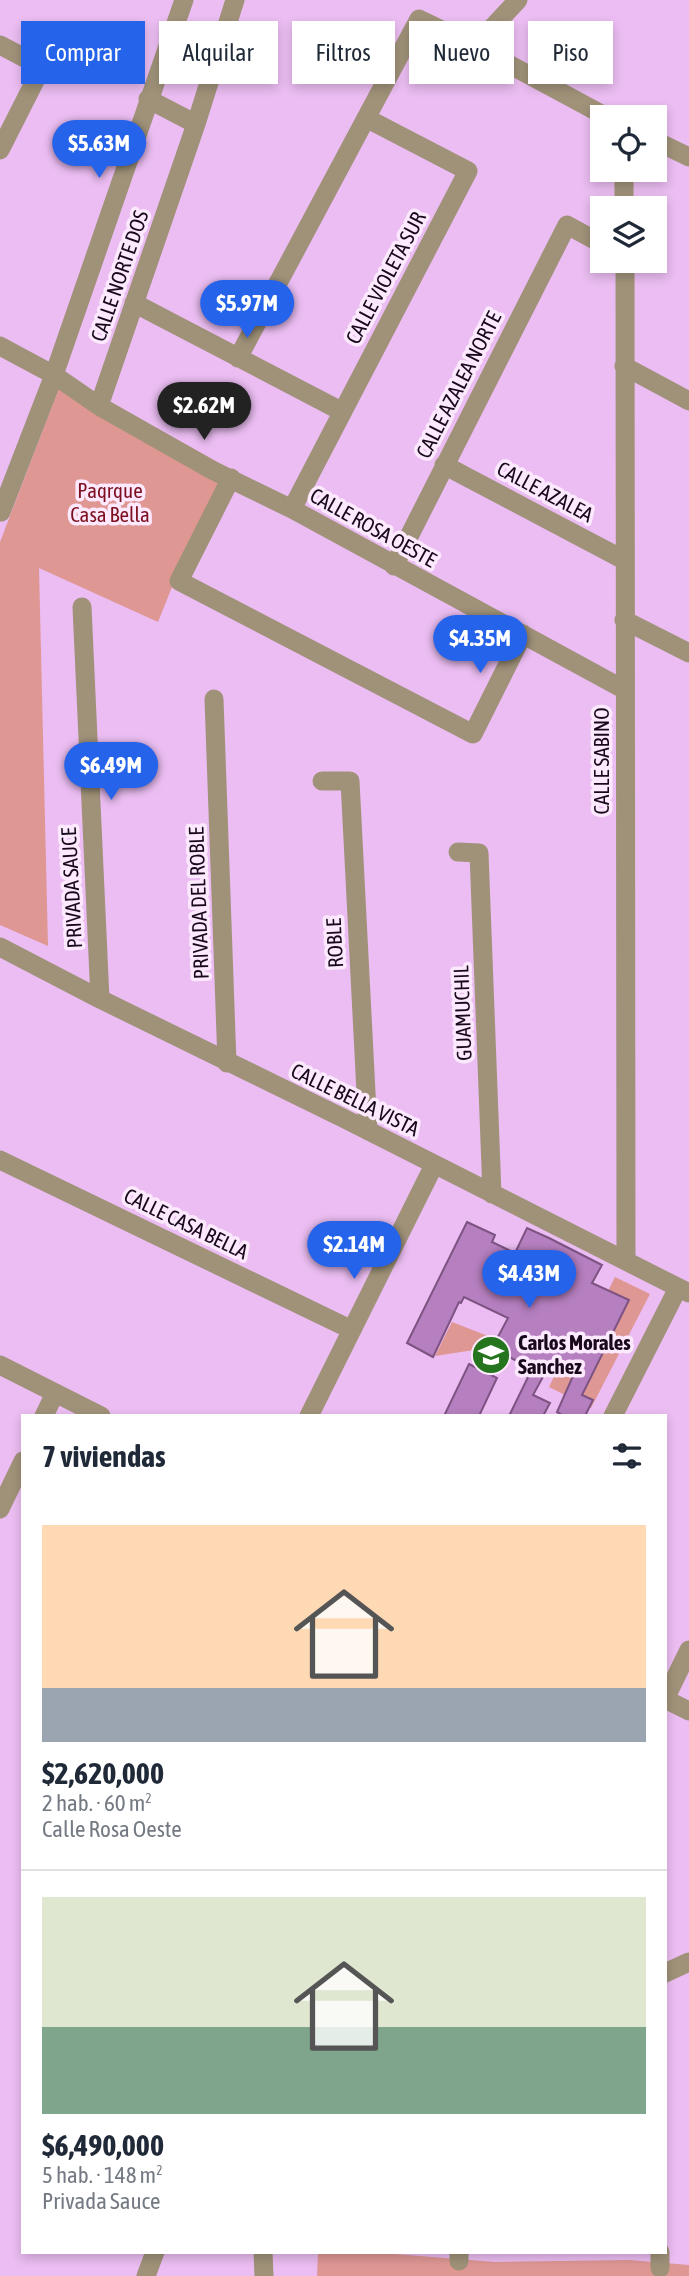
<!DOCTYPE html>
<html lang="es">
<head>
<meta charset="utf-8">
<style>
	:root { --surface:#fff; --page:#f2f2f3; --text:#1f2937; --muted:#747a83; --line:#e0e1e3; --accent:#2563eb }
	body { margin:0; font-family:"Asap Condensed",sans-serif; background:var(--page); color:var(--text); height:100vh; display:flex; flex-direction:column; font-size:26px; white-space:nowrap }
	* { box-sizing:border-box; margin:0 }
	p { font-size:23px; color:var(--muted) }
	.icon { flex:none; width:38px; height:38px; fill:none; stroke:currentColor; stroke-width:2; stroke-linecap:round; stroke-linejoin:round }
	.map { position:relative; flex:1; overflow:hidden }
	.sheet { position:absolute; left:21px; top:1414px; width:646px; height:840px; display:flex; flex-direction:column; background:var(--surface); border-radius:0px; box-shadow:0 4px 10px #0003 }
	.sheet>* { flex:none }
	.banner { position:absolute; left:21px; top:21px; width:648px; height:63px; display:flex; gap:14px }
	.buttons { position:absolute; left:590px; top:105px; display:grid; gap:14px }
	.buttons a { display:grid; place-items:center; width:77px; height:77px; border-radius:0px; background:var(--surface); box-shadow:0 4px 10px #0003; font-size:35px }
	.price { position:absolute; translate:-50% -60px; padding:0 16px; border-radius:24px; background:var(--accent); color:#fff; font-size:23px; line-height:46px; filter:drop-shadow(0 2px 4px #0008) }
	.price::after { content:''; position:absolute; left:50%; top:42px; width:21px; height:16px; margin-left:-10px; background:inherit; clip-path:polygon(0 0,100% 0,50% 100%) }
	.price.on { background:#222; color:#fff }
	ul { padding:0; list-style:none }
	li { display:grid; align-content:center; gap:14px; height:371px; padding:0 21px }
	li+li { border-top:2px solid var(--line) }
	li span { display:grid; place-items:center; height:217px; border-radius:0px; color:#555 }
	li>.icon { margin-inline-start:auto }
	span .icon { width:126px; height:126px; fill:#fffc; stroke-width:1 }
	li b { font-size:30px }
	h2 { display:flex; justify-content:space-between; align-items:center; height:84px; padding:0 21px; font-size:30px }
	.chip { padding:0 24px; border-radius:0px; background:var(--surface); box-shadow:0 4px 10px #0003; font-size:24px; line-height:63px }
	.chip.on { background:var(--accent); color:#fff }
	.map>svg:first-child { display:block }
	.green { fill:#df9794 }
	.building { fill:#b67fbf; stroke:#7c5382; stroke-width:2 }
	.lines { fill:none; stroke-linecap:round; stroke-linejoin:round }
	.street { stroke:#a09279; stroke-width:19 }
	.labels { text-anchor:middle; stroke-width:7; stroke-linejoin:round; paint-order:stroke }
	.street-label { font-size:21px; fill:#18081b; stroke:#fce9fe }
	.park-label { font-size:21px; fill:#7d101e; stroke:#fce9fe }
	.poi-label { font-size:21px; font-weight:bold; fill:#18081b; stroke:#fce9fe; text-anchor:start }
</style>
</head>
<body>
<div class="map">
<svg width="689" height="2276" viewBox="0 0 689 2276">
	<rect width="100%" height="100%" fill="#ebbdf2"/>
	<!-- green -->
	<path class="green" d="M64 375 102 398 230 469 176 577 158 622 39 568 48 946 0 925V542Z
		M615 1277 650 1294 591 1408 549 1387 558 1368 588 1383 629 1300 608 1291Z
		M452 1322 493 1338 487 1348 435 1356Z
		M318 2252H370L495 2262 629 2260 689 2265V2276H317Z"/>
	<!-- building -->
	<path class="building" d="M467 1222 495 1235 492 1242 515 1253 527 1228 549 1238 602 1265 592 1283 629 1300 582 1395 593 1400 585 1416H564L557 1412 573 1376 550 1364 533 1395 550 1403 543 1416H509L532 1369 492 1348 508 1318 464 1297 461 1303 459 1302 433 1357 407 1343Z
		M469 1364 497 1378 479 1416H444Z"/>
	<g class="lines">
		<!-- street -->
		<path class="street" d="M0 45 42 67 0 150
			M475 46 518 0
			M148 99 196 124
			M654 140 689 157
			M624 170V208
			M625 261 626 1261
			M134 303 341 411
			M0 346 54 375 99 406 212 470 292 509 625 690
			M238 358 419 19 475 46 607 117
			M624 366 689 401
			M99 406 196 124 235 0
			M444 465 624 560
			M231 478 179 581 473 734 523 634
			M292 509 468 171 366 118
			M1 512 54 375 184 0
			M394 566 567 225 602 244
			M82 607 100 999
			M624 620 689 653
			M214 699 227 1063
			M322 781H350L368 1131
			M458 852 479 853 492 1194
			M0 947 100 999 343 1118 689 1293
			M0 1160 352 1330
			M0 1365 101 1416
			M44 1416 55 1393
			M309 1416 434 1165
			M613 1416 678 1288
			M0 1509 23 1461
			M665 1699 689 1650
			M665 1699 689 1711
			M665 1973 689 1962
			M263 2252 264 2276
			M459 2252V2261
			M660 2252V2268
			M146 2276 155 2252"/>
	</g>
	<!-- icons -->
	<defs>
		<g id="school-disc" transform="scale(2.0125)"><circle r="9.5" fill="#25751e" stroke="#fce9fe"/><path d="M0-5L7-2L0 1L-7-2ZM-4 1L0 2.5L4 1V4Q0 6-4 4Z" fill="#fff"/></g>
	</defs>
	<g fill-rule="evenodd">
		<use href="#school-disc" x="491" y="1355"/>
	</g>
	<g class="labels">
		<!-- street labels -->
		<g class="street-label">
			<text transform="translate(120 276) rotate(-71)" y="7">CALLE NORTE DOS</text>
			<text transform="translate(386 278) rotate(-62)" y="7">CALLE VIOLETA SUR</text>
			<text transform="translate(459 385) rotate(-63)" y="7">CALLE AZALEA NORTE</text>
			<text transform="translate(545 492) rotate(28)" y="7">CALLE AZALEA</text>
			<text transform="translate(373 528) rotate(29)" y="7">CALLE ROSA OESTE</text>
			<text transform="translate(602 761) rotate(-90)" y="7">CALLE SABINO</text>
			<text transform="translate(72 888) rotate(-93)" y="7">PRIVADA SAUCE</text>
			<text transform="translate(199 903) rotate(-92)" y="7">PRIVADA DEL ROBLE</text>
			<text transform="translate(335 943) rotate(-93)" y="7">ROBLE</text>
			<text transform="translate(463 1013) rotate(-92)" y="7">GUAMUCHIL</text>
			<text transform="translate(355 1100) rotate(26)" y="7">CALLE BELLA VISTA</text>
			<text transform="translate(186 1224) rotate(26)" y="7">CALLE CASA BELLA</text>
		</g>
		<!-- park labels -->
		<g class="park-label">
			<text x="110" y="498">Paqrque<tspan x="110" dy="24">Casa Bella</tspan></text>
		</g>
		<!-- poi labels -->
		<g class="poi-label">
			<text x="518" y="1350">Carlos Morales<tspan x="518" dy="24">Sanchez</tspan></text>
		</g>
	</g>
</svg>
<div class="buttons">
<a><svg class="icon" aria-label="locate" viewBox="0 0 24 24"><circle cx="12" cy="12" r="6"/><path d="M12 2v4M12 18v4M2 12h4M18 12h4"/></svg></a>
<a><svg class="icon" aria-label="layers" viewBox="0 0 24 24"><path d="M12 4l9 5-9 5-9-5zM3 14l9 5 9-5"/></svg></a>
</div>
<b class="price" style="left:99px;top:180px">$5.63M</b>
<b class="price" style="left:247px;top:340px">$5.97M</b>
<b class="price on" style="left:204px;top:442px">$2.62M</b>
<b class="price" style="left:480px;top:675px">$4.35M</b>
<b class="price" style="left:111px;top:802px">$6.49M</b>
<b class="price" style="left:354px;top:1281px">$2.14M</b>
<b class="price" style="left:529px;top:1310px">$4.43M</b>
<div class="banner">
<a class="chip on">Comprar</a>
<a class="chip">Alquilar</a>
<a class="chip">Filtros</a>
<a class="chip">Nuevo</a>
<a class="chip">Piso</a>
</div>
<section class="sheet">
<h2>7 viviendas<svg class="icon" aria-label="filters" viewBox="0 0 24 24"><path d="M4 7h16M4 17h16"/><circle cx="9" cy="7" r="2"/><circle cx="15" cy="17" r="2"/></svg></h2>
<ul>
<li><span style="background:linear-gradient(#ffd9b3 75%,#9aa5b1 0)"><svg class="icon" aria-label="home" viewBox="0 0 24 24"><path d="M3 11l9-7 9 7M6 9v11h12V9"/></svg></span><div><b>$2,620,000</b><p>2 hab. · 60 m²</p><p>Calle Rosa Oeste</p></div></li>
<li><span style="background:linear-gradient(#dfe7d0 60%,#7fa58c 0)"><svg class="icon" aria-label="home" viewBox="0 0 24 24"><path d="M3 11l9-7 9 7M6 9v11h12V9"/></svg></span><div><b>$6,490,000</b><p>5 hab. · 148 m²</p><p>Privada Sauce</p></div></li>
</ul>
</section>
</div>
</body>
</html>
